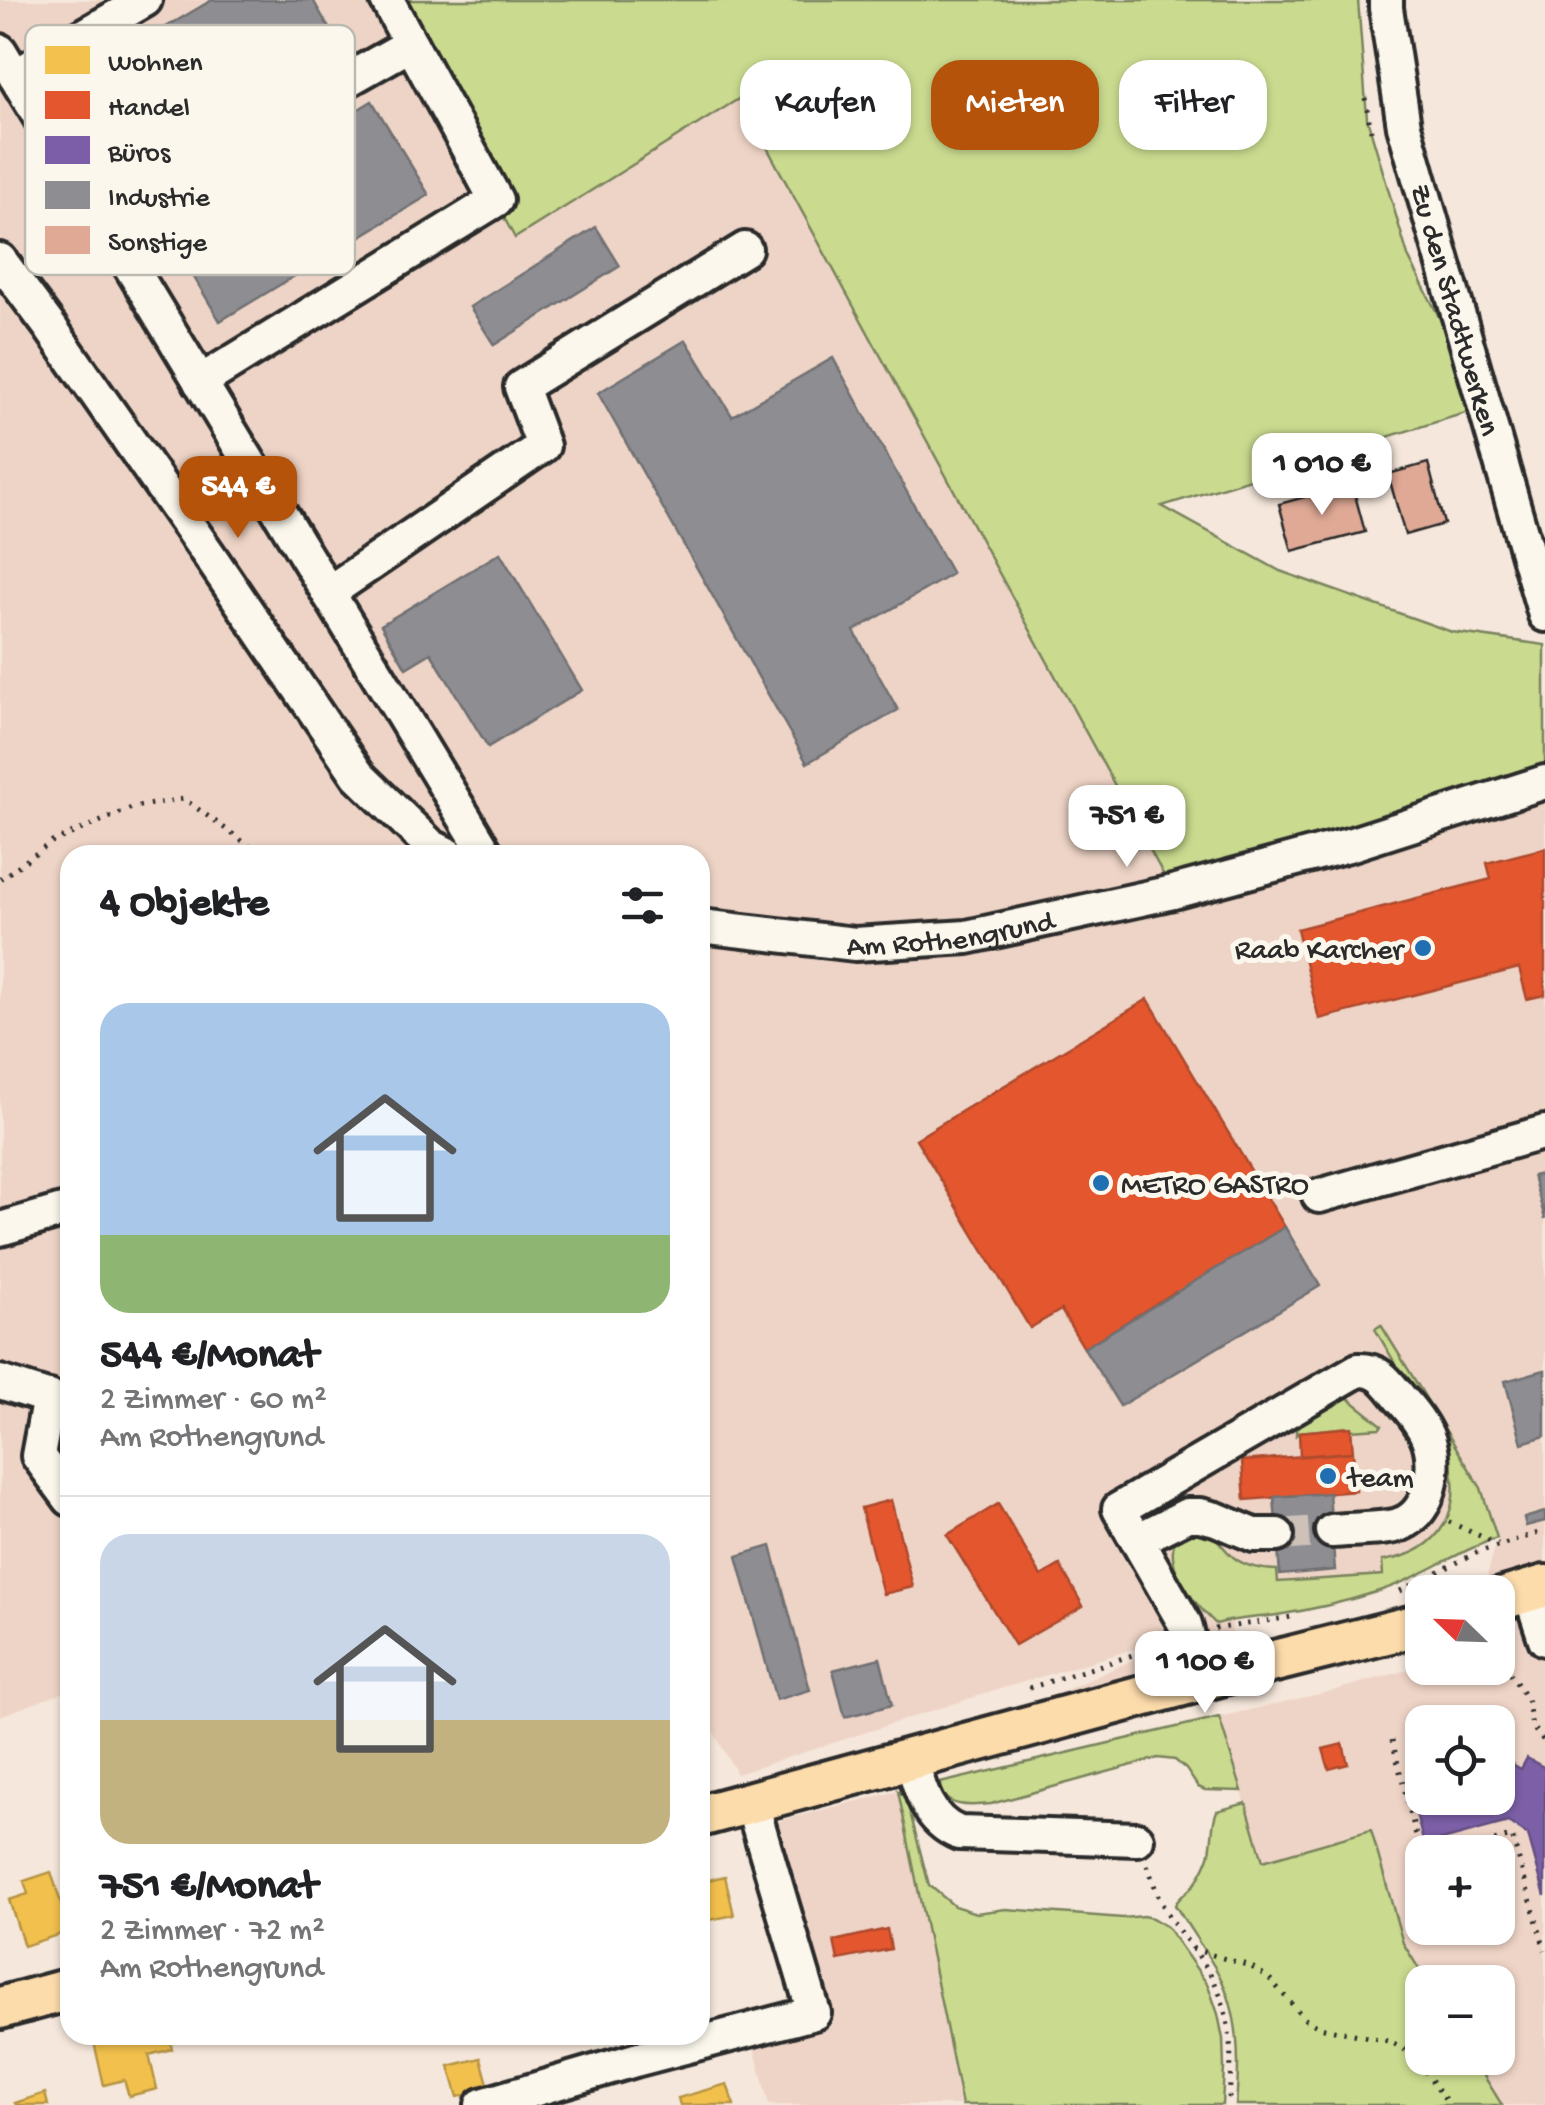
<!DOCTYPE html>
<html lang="de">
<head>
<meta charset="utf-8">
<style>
	:root { --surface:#fff; --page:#f2f2f2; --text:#202124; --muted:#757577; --line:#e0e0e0; --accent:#b45309 }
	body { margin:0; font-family:"Gochi Hand",sans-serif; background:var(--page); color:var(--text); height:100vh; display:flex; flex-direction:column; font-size:38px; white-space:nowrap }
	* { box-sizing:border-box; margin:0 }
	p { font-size:32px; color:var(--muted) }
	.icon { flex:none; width:55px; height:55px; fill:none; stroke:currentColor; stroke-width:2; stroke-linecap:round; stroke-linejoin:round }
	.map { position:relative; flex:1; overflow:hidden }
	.panel { position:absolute; left:60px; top:845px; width:650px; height:1200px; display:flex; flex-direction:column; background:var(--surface); border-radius:30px; box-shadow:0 2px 8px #0004 }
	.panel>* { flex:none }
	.top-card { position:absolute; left:740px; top:60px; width:655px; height:90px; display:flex; gap:20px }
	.needle { width:65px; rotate:293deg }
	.buttons { position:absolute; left:1405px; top:1575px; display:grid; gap:20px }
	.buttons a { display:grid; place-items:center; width:110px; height:110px; border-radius:20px; background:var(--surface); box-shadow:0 2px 8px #0004; font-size:50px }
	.price { position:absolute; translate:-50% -85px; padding:0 22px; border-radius:20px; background:#fff; color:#222; font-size:32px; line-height:65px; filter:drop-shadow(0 2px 5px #0008) }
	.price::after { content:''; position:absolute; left:50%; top:60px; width:30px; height:22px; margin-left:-15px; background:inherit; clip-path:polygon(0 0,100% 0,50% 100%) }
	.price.selected { background:var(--accent); color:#fff }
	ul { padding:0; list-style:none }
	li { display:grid; align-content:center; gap:20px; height:530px; padding:0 40px }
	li+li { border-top:2px solid var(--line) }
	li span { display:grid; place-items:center; height:310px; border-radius:30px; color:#555 }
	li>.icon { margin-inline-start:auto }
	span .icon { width:180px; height:180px; fill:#fffc; stroke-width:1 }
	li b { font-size:42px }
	h2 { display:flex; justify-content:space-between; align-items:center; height:120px; padding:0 40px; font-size:42px }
	.pill { padding:0 35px; border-radius:30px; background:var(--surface); box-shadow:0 2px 8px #0004; font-size:35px; line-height:90px }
	.pill.selected { background:var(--accent); color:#fff }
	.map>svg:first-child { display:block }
	.built { fill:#eed4c6; fill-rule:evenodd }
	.green { fill:#cadb8f; stroke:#7a835d; stroke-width:2.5 }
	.homes { fill:#f2c14e; stroke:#b69444; stroke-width:2.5 }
	.shops { fill:#e4572e; stroke:#ac4a2d; stroke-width:2.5 }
	.offices { fill:#7b5ea7; stroke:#634f82; stroke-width:2.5 }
	.industry { fill:#8d8d92; stroke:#707073; stroke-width:2.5 }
	.building { fill:#dfa995; stroke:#2b2b2b; stroke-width:2.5 }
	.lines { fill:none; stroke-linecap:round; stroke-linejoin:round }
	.minor-tunnel { stroke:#cdc1b8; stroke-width:32; stroke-dasharray:32 16; stroke-linecap:butt }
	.minor-casing { stroke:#2b2b2b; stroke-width:40 }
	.major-casing { stroke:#2b2b2b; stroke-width:48 }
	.path { stroke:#2b2b2b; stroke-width:5; stroke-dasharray:2.5 8; stroke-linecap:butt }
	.minor { stroke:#fbf7ec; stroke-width:32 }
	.major { stroke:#fddcac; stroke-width:40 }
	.poi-dot { fill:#1f6fb2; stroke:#fbf7ec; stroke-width:4 }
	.labels { text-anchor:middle; stroke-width:10; stroke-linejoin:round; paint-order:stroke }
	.street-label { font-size:30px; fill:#2b2b2b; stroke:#fbf7ec }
	.poi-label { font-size:30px; fill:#2b2b2b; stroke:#fbf7ec; text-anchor:start }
	.key { fill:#fbf7ec; stroke:#bdbab2; stroke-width:2.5 }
	.key-label { font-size:28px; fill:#2b2b2b }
</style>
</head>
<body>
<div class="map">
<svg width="1545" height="2105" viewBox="0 0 1545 2105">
	<rect width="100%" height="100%" fill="#f5e7db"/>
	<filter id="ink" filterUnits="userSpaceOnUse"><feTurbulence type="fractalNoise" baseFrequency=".01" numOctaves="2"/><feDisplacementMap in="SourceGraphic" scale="20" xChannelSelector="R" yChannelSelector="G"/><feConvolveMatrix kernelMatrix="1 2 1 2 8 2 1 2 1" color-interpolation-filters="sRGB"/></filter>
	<g filter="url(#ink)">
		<!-- built -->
		<path class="built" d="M0 0H387L516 238 740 97 1173 892 1545 782V2105H1502L1473 2058H1498V1982H1427L1403 1943 1371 1830 1263 1861 1219 1717 1332 1691 1422 1666 1498 1668V1592H1483L1497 1539 1472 1547 1400 1584 1370 1594 1280 1614 1233 1619 1227 1673 1163 1691 1153 1664 965 1745 912 1759 1204 1628 993 1691 737 1774 700 1707V855H70V1690L0 1716ZM1422 1722H1498V1798H1422ZM1422 1852H1498V1928H1422Z
			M898 1791 962 2105H769L753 2043 832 2023 774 1835V1822Z"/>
		<!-- green -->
		<path class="green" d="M387 0H1358L1367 118 1408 256 1485 407 1162 506 1280 571 1452 632 1545 645V781L1173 892 740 98 515 238Z
			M1381 1325 1481 1488 1497 1538C1455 1552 1419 1579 1376 1592 1345 1602 1310 1610 1277 1615 1256 1618 1236 1618 1216 1624 1194 1603 1156 1561 1181 1530L1211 1531C1230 1558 1241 1569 1277 1570L1278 1582 1383 1575 1382 1561C1442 1553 1466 1508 1447 1452L1375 1329Z
			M1344 1397 1348 1398 1382 1425 1380 1428 1351 1430 1350 1427 1299 1432 1296 1435V1425Z
			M1219 1717 1242 1791 1205 1790 1198 1787 1186 1769 1175 1760 1158 1758 991 1804C972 1806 940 1809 940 1783Z
			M898 1791 906 1797 929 1885 954 1906 976 1913 1006 1909 1123 1918 1143 1916 1152 1918 1167 1927 1208 1985 1218 2014 1223 2039 1224 2068 1222 2105H962Z
			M1246 1803 1263 1861 1371 1830 1403 1943 1427 1982H1422V2058H1473L1502 2105H1236C1240 2060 1240 2013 1218 1973 1205 1950 1189 1928 1175 1905 1179 1897 1185 1894 1191 1888 1198 1880 1204 1869 1208 1859 1214 1844 1210 1827 1217 1811Z"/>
		<!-- homes -->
		<path class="homes" d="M51 1872 70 1931 24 1946 9 1900 28 1894 24 1881Z
			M725 1876 734 1915 700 1922V1882Z
			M106 2035H169L172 2049 149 2055 157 2089 129 2096 124 2080 104 2085 93 2038Z
			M481 2058 489 2088 458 2097 449 2066Z
			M727 2084 734 2105H680L678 2098Z
			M45 2093 48 2105H16L15 2103Z"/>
		<!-- shops -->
		<path class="shops" d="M1545 848V995L1527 999 1519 968 1319 1019 1297 929 1491 879 1487 863Z
			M1148 999 1285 1227 1198 1280 1206 1293 1184 1306 1175 1292 1084 1348 1061 1310 1030 1328 916 1139Z
			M1351 1427 1353 1452 1300 1456 1299 1432Z
			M1353 1452 1356 1491 1245 1500 1242 1461Z
			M891 1500 913 1587 883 1594 861 1508Z
			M998 1504 1041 1576 1060 1565 1083 1606 1015 1645 947 1535Z
			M1343 1744 1348 1764 1329 1769 1323 1749Z
			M887 1929 891 1949 838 1960 834 1941Z"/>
		<!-- offices -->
		<path class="offices" d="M1527 1758 1545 1768V1896L1528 1835 1508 1822 1424 1845 1416 1813 1427 1809 1424 1798H1498V1765L1509 1762 1521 1769Z"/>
		<!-- industry -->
		<path class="industry" d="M212 0H313L341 49 132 172 78 79Z
			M372 101 429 195 220 321 164 227Z
			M596 227 620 266 494 345 470 307Z
			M686 340 732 416 833 358 952 574 854 631 898 710 807 763 598 393Z
			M500 553 582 690 488 747 431 653 406 668 381 625Z
			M1545 1173V1219L1533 1176Z
			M1285 1227 1320 1286 1120 1406 1084 1348Z
			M1545 1370V1436L1522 1443 1505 1381Z
			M1329 1493 1335 1570 1280 1575 1274 1497Z
			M1545 1512V1521L1526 1526 1524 1518Z
			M771 1546 810 1690 776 1700 737 1556Z
			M880 1658 892 1705 845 1717 833 1670Z"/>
		<!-- building -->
		<path class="building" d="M1428 463 1444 524 1405 535 1388 474Z
			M1352 484 1365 532 1292 551 1279 504Z"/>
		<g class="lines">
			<!-- minor-tunnel -->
			<path class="minor-tunnel" d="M1277 1535 1332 1531"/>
			<!-- minor casing -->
			<g class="minor-casing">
				<g id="minor">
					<path id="s1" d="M1386 0V8L1404 126 1545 615"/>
					<path d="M0 51 487 855"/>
					<path d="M15 76 145 0"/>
					<path d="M102 219 411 44"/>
					<path d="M0 260 50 327 209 555 358 775 431 846 449 855"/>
					<path d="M200 382 496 200 387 0"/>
					<path d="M328 593 543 446 521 387 745 249"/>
					<path id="s2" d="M700 926 855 944 967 937 1173 892 1352 844 1545 782"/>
					<path d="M1319 1196 1545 1132"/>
					<path d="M0 1229 62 1211"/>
					<path d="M0 1382 66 1403"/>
					<path d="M49 1397 38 1456 70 1499"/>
					<path d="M1137 1540 1187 1515H1200L1216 1519 1254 1535H1277"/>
					<path d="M1529 1590 1545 1639"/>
					<path d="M1200 1681 1185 1624 1119 1509 1358 1370C1380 1369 1388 1383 1400 1398 1410 1409 1421 1422 1427 1436 1439 1463 1432 1512 1401 1524 1387 1530 1349 1529 1332 1531"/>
					<path d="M912 1759C919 1789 928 1821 959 1833L1137 1839"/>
					<path d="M482 2105 635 2060 814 2013 751 1801"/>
				</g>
			</g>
			<!-- major casing -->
			<g class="major-casing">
				<path id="major" d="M1498 1600 1545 1586
					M700 1816 1227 1673 1422 1624
					M0 2008 70 1989"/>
			</g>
			<!-- path -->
			<path class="path" d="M1365 98 1371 131
				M0 879 52 842 134 807 184 799 252 848 279 855
				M1449 1522 1498 1544
				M1400 1591 1478 1552 1545 1531
				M1215 1629 1298 1616
				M1498 1657 1501 1658 1528 1702 1532 1727 1545 1742
				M1029 1688 1161 1646
				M1392 1740 1422 1859
				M1454 1852 1512 1836 1545 1950
				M1147 1865C1153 1880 1157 1896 1165 1909 1179 1934 1201 1955 1214 1981 1233 2019 1233 2064 1228 2105
				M1192 1949 1250 1966 1269 1978 1306 2020 1319 2027 1388 2041 1403 2048 1423 2068 1449 2105"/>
			<!-- minor -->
			<use href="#minor" class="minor"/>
			<!-- major -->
			<use href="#major" class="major"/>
		</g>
	</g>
	<!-- markers -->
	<g class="poi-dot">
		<circle cx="1423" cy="948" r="10"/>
		<circle cx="1101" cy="1183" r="10"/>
		<circle cx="1328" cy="1476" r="10"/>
	</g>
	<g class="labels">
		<!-- street labels -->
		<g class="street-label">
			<text dy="10" stroke="none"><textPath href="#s1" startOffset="318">Zu den Stadtwerken</textPath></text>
			<text dy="10" stroke="none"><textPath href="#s2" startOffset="252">Am Rothengrund</textPath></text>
		</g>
		<!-- poi labels -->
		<g class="poi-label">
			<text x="1403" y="958" text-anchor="end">Raab Karcher</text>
			<text x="1121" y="1193">METRO GASTRO</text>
			<text x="1348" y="1486">team</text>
		</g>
	</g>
	<!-- legend -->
	<rect x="25" y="25" width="330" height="250" rx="15" class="key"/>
	<rect x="45" y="46" width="45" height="28" fill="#f2c14e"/>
	<rect x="45" y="91" width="45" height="28" fill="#e4572e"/>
	<rect x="45" y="136" width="45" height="28" fill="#7b5ea7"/>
	<rect x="45" y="181" width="45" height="28" fill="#8d8d92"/>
	<rect x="45" y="226" width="45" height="28" fill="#dfa995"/>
	<g class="key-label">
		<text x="108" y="70">Wohnen</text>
		<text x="108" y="115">Handel</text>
		<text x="108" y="160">Büros</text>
		<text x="108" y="205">Industrie</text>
		<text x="108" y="250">Sonstige</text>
	</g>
</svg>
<div class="buttons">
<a><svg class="needle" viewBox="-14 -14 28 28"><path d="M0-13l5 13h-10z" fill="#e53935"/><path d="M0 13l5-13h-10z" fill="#757577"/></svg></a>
<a><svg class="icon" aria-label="locate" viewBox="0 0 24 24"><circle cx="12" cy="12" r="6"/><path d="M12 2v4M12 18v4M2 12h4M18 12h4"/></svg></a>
<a>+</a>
<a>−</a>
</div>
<b class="price" style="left:1322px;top:518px">1 010 €</b>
<b class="price selected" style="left:238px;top:541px">544 €</b>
<b class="price" style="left:1127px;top:870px">751 €</b>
<b class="price" style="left:1205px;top:1716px">1 100 €</b>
<div class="top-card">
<a class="pill">Kaufen</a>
<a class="pill selected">Mieten</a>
<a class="pill">Filter</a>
</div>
<section class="panel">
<h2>4 Objekte<svg class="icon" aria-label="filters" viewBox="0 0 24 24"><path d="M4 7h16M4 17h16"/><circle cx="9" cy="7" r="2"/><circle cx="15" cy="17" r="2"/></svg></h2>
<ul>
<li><span style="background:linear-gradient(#a9c7e8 75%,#8fb573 0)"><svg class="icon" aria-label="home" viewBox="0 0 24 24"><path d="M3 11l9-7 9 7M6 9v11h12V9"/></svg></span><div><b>544 €/Monat</b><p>2 Zimmer · 60 m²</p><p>Am Rothengrund</p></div></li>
<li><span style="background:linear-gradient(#c9d6e8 60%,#c2b280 0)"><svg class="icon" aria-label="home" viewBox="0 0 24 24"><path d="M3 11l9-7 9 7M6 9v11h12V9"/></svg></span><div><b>751 €/Monat</b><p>2 Zimmer · 72 m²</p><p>Am Rothengrund</p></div></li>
</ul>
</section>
</div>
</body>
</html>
